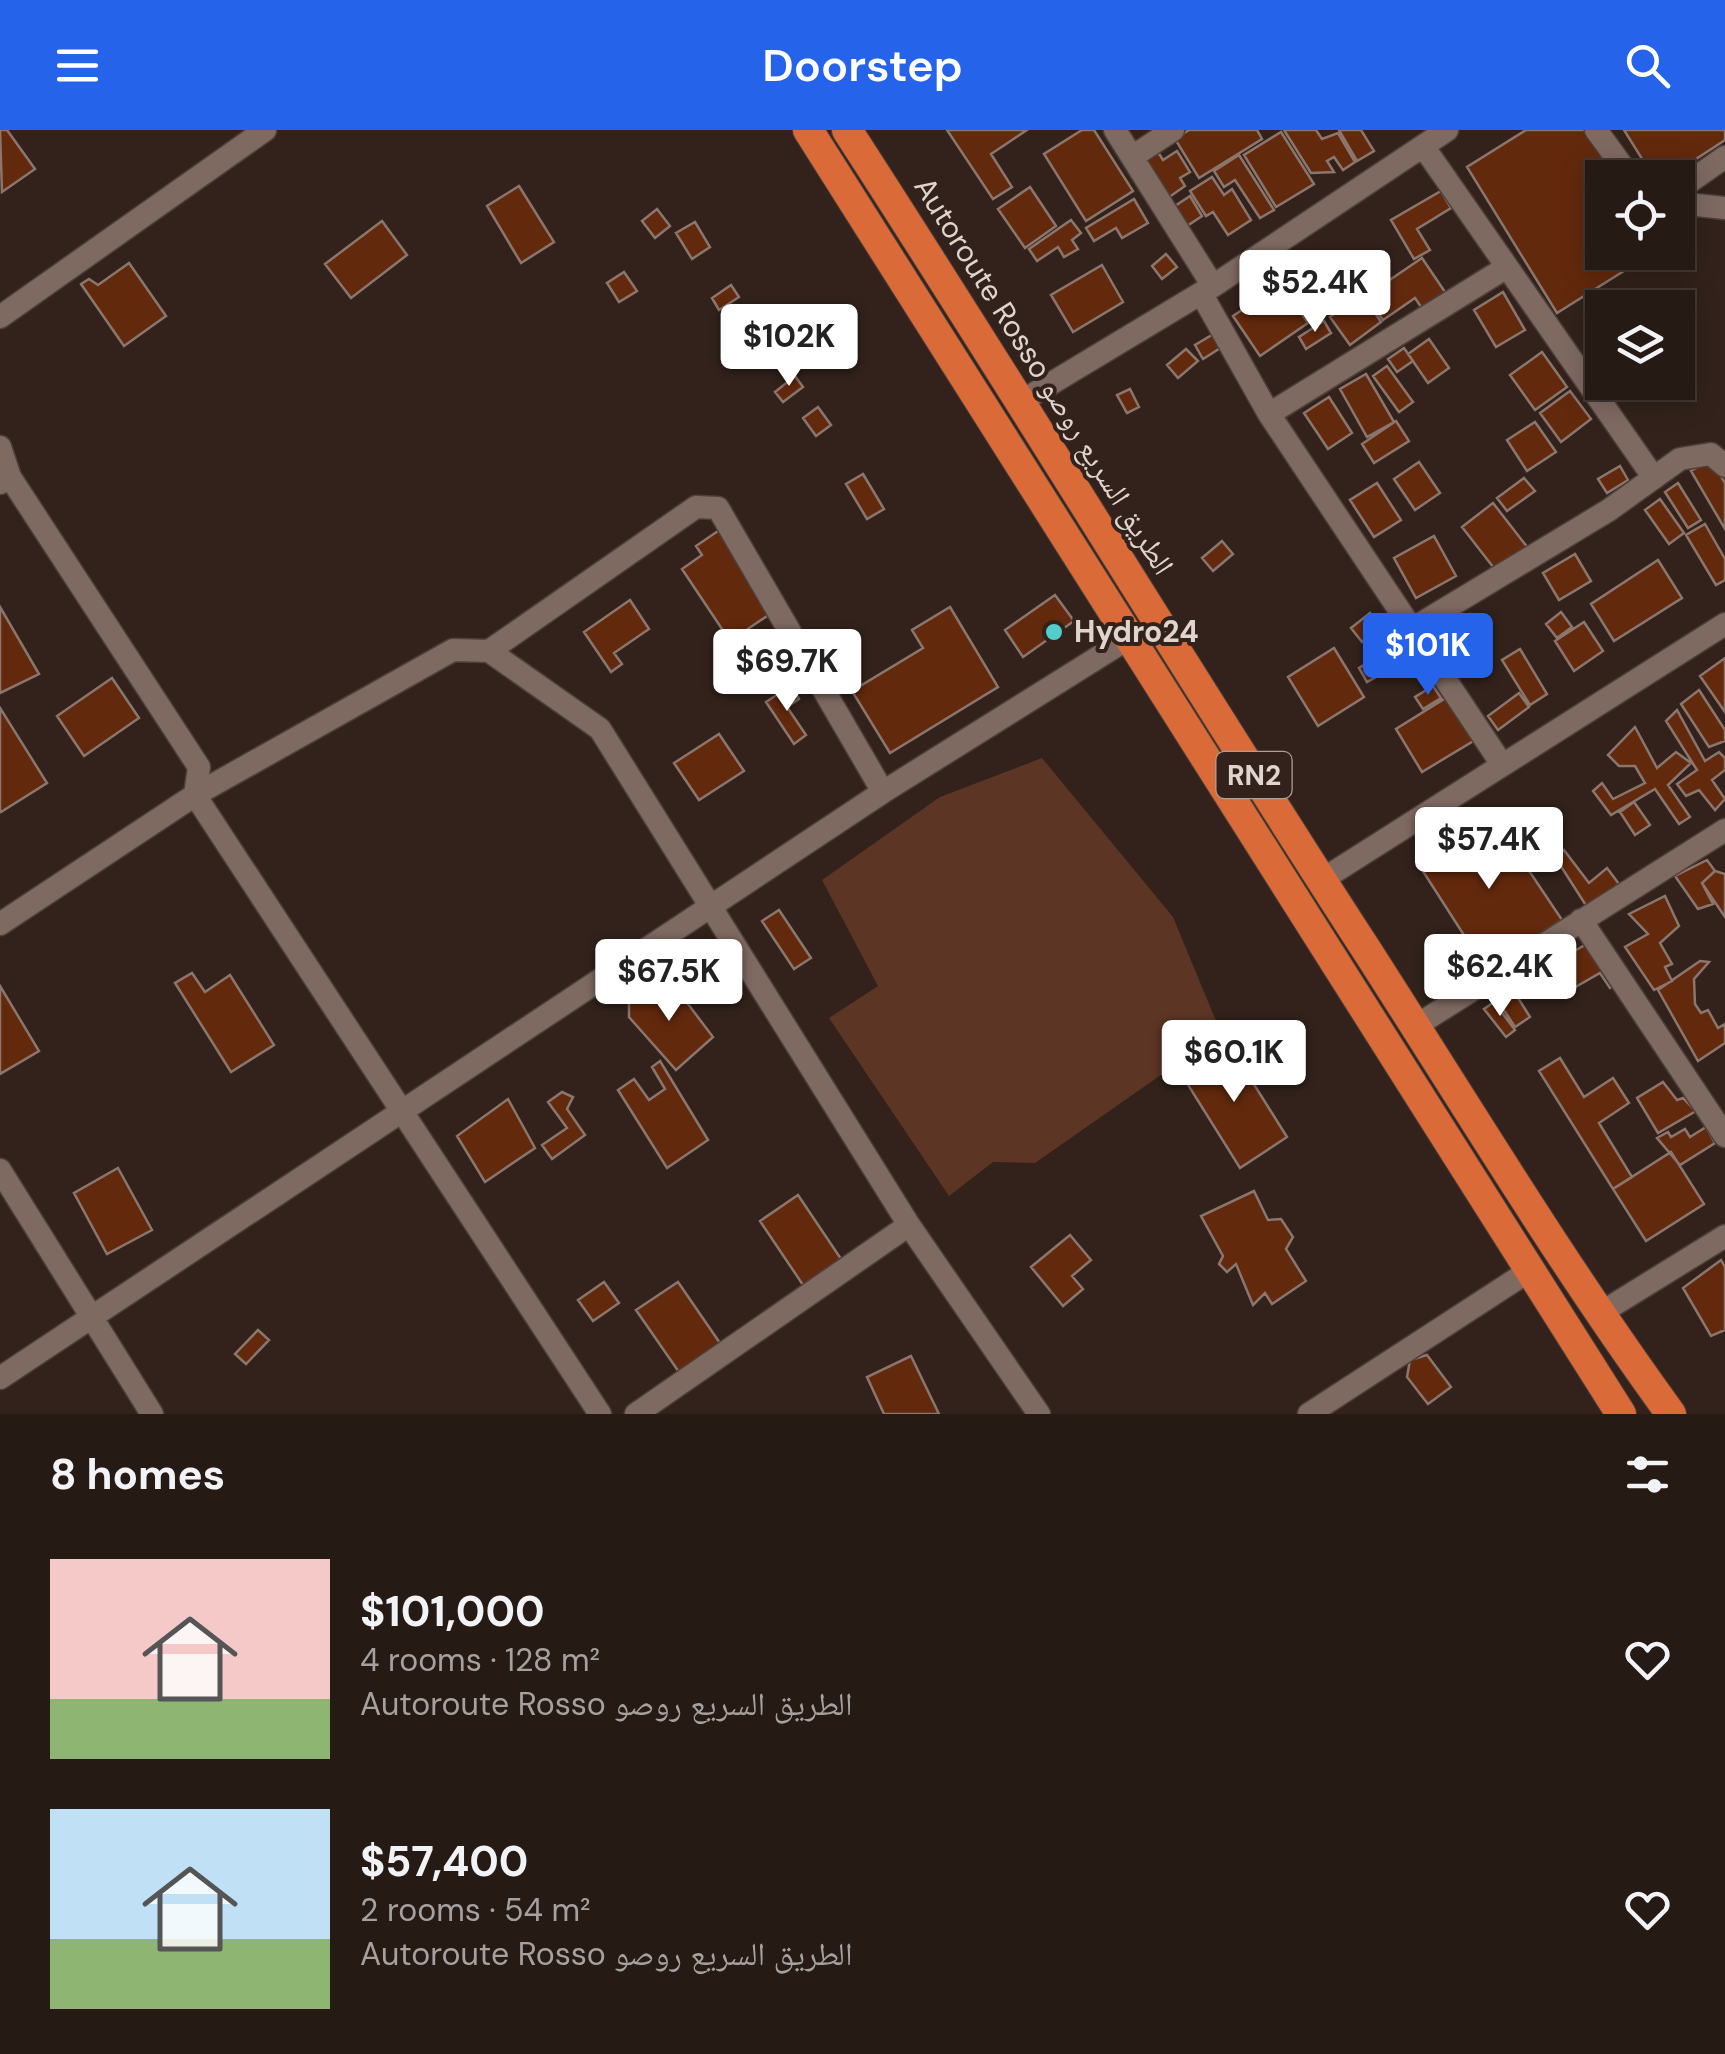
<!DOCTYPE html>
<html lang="en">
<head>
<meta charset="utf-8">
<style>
	:root { --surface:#261a14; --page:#2e231d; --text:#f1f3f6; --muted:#a4a1a0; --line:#423834; --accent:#2563eb }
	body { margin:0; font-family:"DM Sans","Noto Naskh Arabic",sans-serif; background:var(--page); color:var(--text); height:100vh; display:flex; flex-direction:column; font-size:38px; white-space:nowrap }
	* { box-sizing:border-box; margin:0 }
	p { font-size:32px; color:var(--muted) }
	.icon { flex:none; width:55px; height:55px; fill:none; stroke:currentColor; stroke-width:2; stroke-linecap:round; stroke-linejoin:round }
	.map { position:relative; height:1284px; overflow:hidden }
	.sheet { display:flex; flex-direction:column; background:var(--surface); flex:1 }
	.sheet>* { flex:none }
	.tools { position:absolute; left:1585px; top:30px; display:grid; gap:20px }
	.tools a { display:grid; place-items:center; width:110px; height:110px; border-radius:0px; background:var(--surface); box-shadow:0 5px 25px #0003,0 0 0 2px var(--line); font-size:50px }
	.price { position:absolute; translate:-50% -85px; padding:0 22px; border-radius:10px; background:#fff; color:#222; font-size:32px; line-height:65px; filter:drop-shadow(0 2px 5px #0008) }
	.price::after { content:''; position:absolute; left:50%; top:60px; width:30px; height:22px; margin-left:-15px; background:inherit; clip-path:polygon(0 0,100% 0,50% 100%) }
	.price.current { background:var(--accent); color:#fff }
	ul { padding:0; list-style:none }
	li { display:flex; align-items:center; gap:30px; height:250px; padding:0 50px }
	li span { display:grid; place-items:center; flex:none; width:280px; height:200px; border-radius:0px; color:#555 }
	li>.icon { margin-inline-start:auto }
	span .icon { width:120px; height:120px; fill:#fffc; stroke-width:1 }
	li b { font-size:42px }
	h2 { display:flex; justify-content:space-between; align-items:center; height:120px; padding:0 50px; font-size:42px }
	header { display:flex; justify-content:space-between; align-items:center; height:130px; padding:0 50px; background:var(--accent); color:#fff; font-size:45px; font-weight:600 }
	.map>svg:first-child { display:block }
	.green { fill:#5d3524 }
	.building { fill:#63290d; stroke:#8b766e; stroke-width:2.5 }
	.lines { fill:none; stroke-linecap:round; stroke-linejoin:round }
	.street-casing { stroke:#4d3f3a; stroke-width:25 }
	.highway-casing { stroke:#4d3f3a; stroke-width:32 }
	.street { stroke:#7f6a62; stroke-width:22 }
	.highway { stroke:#da6b39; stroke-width:30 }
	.poi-dot { fill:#53cdcb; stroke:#32221b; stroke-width:4 }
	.labels { text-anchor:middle; stroke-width:8; stroke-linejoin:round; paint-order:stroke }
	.shield { fill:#32221b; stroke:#ac9f99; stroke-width:2.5 }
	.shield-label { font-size:28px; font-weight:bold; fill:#e0d4cf }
	.street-label { font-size:30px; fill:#e0d4cf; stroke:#32221b }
	.poi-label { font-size:30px; font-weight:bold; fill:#e0d4cf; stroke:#32221b; text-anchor:start }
</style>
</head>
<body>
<header><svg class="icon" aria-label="menu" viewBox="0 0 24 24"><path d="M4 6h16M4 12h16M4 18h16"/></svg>Doorstep<svg class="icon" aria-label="search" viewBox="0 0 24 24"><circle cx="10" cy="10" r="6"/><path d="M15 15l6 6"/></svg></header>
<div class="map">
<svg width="1725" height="1284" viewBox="0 0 1725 1284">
	<rect width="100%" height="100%" fill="#32221b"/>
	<!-- green -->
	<path class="green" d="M1042 628 1173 787 1221 903 1035 1033 993 1032 949 1066 829 888 878 856 822 750 940 667Z"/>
	<!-- building -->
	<path class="building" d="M0 0H7L35 39 2 62Z
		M947 0H1027L991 24 1012 57 993 69Z
		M1082 0H1094L1133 61 1086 91 1044 24Z
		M1189 0H1257L1262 9 1199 48 1175 9Z
		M1284 0H1316L1322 9 1338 3 1355 32 1343 40 1334 27 1327 31 1334 42 1311 43Z
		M1339 0H1361L1374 21 1357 31Z
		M1526 0H1590L1619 48H1602V122H1654L1557 183 1467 37Z
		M1624 0H1725V10L1667 48H1654Z
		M1281 2 1314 54 1276 77 1244 25Z
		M1156 19 1163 30 1177 21 1190 42 1180 48 1185 56 1165 70 1139 30Z
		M1239 25 1274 80 1260 88 1235 50 1224 57 1214 41Z
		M1212 47 1224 65 1232 59 1251 90 1228 105 1213 82 1206 86 1190 61Z
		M519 56 554 112 521 133 487 76Z
		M1030 57 1056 96 1025 118 998 79Z
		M1441 61 1451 78 1417 99 1430 120 1414 129 1391 90Z
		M1190 66 1202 86 1184 98 1172 78Z
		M1134 69 1148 93 1122 108 1116 98 1094 111 1086 98Z
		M657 79 670 96 655 108 642 91Z
		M1071 90 1081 103 1072 110 1078 119 1064 127 1058 117 1037 131 1029 119Z
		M382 91 407 125 351 168 325 134Z
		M695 92 710 117 692 129 676 103Z
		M1166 124 1177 137 1162 149 1152 136Z
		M1422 128 1449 168 1426 184 1415 168 1383 190 1366 166Z
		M129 133 166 186 124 216 81 154 89 149 98 155Z
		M1102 135 1123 172 1073 202 1051 165Z
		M624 142 637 161 619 172 607 153Z
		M1281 153 1308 193 1260 226 1233 186Z
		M731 155 739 167 719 180 712 168Z
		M1503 162 1525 200 1496 217 1474 180Z
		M1362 164 1381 192 1350 215 1330 187Z
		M1324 191 1331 203 1306 219 1299 207Z
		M1217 202 1225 215 1203 229 1195 215Z
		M1429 209 1449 238 1428 253 1408 224Z
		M1404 218 1413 231 1397 242 1388 229Z
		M1186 219 1198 231 1178 248 1167 235Z
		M1542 222 1567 257 1535 280 1510 245Z
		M1387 236 1413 272 1399 282 1373 246Z
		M1366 244 1394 292 1367 307 1340 259Z
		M795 246 803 257 783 272 775 262Z
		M1130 259 1139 277 1127 283 1117 265Z
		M1570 261 1591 289 1561 312 1540 283Z
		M1329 267 1352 303 1328 319 1304 283Z
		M818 277 831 295 816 306 803 288Z
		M1396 291 1409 311 1374 333 1362 314Z
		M1535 292 1556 322 1527 341 1507 310Z
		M1711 329 1725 353V399L1691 341Z
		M1419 332 1440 363 1415 380 1394 349Z
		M1620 336 1628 350 1607 363 1598 349Z
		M863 344 884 379 867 389 846 354Z
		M1524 348 1535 361 1507 381 1497 368Z
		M1377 353 1401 390 1374 407 1350 370Z
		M1678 353 1701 390 1688 398 1665 362Z
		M1660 369 1684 403 1669 414 1645 380Z
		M1493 373 1528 418 1497 442 1462 397Z
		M1705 394 1725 429V450L1716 455 1686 405Z
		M721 399 776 480 730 511 682 439 702 425 696 416Z
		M1434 406 1456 446 1416 468 1394 428Z
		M1222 411 1233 424 1213 441 1202 428Z
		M1575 424 1591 451 1559 470 1543 443Z
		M1658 430 1682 468 1614 511 1591 474Z
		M1055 465 1074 491 1023 527 1005 500Z
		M630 470 649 499 614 523 622 534 611 542 584 502Z
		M0 477 39 544 0 563Z
		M950 477 998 557 890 623 852 561 923 518 912 500Z
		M1561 482 1572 497 1557 508 1546 494Z
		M1370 483 1381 497 1362 512 1351 498Z
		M1470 484 1479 497 1460 509 1452 496Z
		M1584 492 1603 521 1574 541 1555 511Z
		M1450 501 1463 525 1452 532 1438 507Z
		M1396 516 1405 531 1367 552 1359 538Z
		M1334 518 1364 567 1318 596 1288 547Z
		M1520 519 1547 564 1530 575 1502 530Z
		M1725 528V582L1700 546Z
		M112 548 139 588 84 626 57 586Z
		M790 556 799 569 787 577 806 605 794 614 766 572Z
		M1433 556 1441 568 1423 579 1415 567Z
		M1699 560 1725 600V611L1709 617 1681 574Z
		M1519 563 1529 577 1498 600 1488 586Z
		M1449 566 1475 610 1422 642 1396 599Z
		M0 578 47 653 1 682 0 680Z
		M1677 580 1705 631 1719 622 1725 628V640L1712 650 1725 669 1715 680 1699 660 1686 666 1677 654 1697 640 1666 591Z
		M1635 597 1657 638 1676 622 1691 633 1668 655 1690 687 1679 694 1655 659 1611 685 1593 661 1602 653 1613 669 1645 653 1635 636H1619L1608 625Z
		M719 604 744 641 699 670 674 633Z
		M1634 672 1650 695 1635 705 1620 682Z
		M1499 696 1562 790 1518 818 1511 807 1478 827 1417 732 1457 707 1464 718Z
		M1564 720 1589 753 1607 738 1619 754 1587 777 1555 727Z
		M1707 730 1715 741 1702 753 1713 774 1698 779 1675 746Z
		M1715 741 1725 744V787L1702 753Z
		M1665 766 1679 796 1660 813 1672 834 1665 837 1672 851 1654 860 1625 817 1648 804 1629 784Z
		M779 780 811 828 794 839 762 791Z
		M1590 812 1618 852 1610 858 1600 843 1565 863 1549 836Z
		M1700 831 1709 832 1694 849 1695 874 1701 883 1708 880 1718 898 1725 894V913L1698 931 1658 860Z
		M192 843 205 862 230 845 274 915 231 942 175 853Z
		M669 849 713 907 676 940 629 887V867L642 863 647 852 661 868Z
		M1510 855 1530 887 1515 897 1494 865Z
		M0 856 39 921 0 944Z
		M1494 872 1515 900 1506 907 1484 879Z
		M1228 913 1287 1007 1240 1038 1180 942Z
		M1560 928 1584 967 1613 948 1629 973 1599 993 1632 1047 1613 1059 1539 941Z
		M660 931 708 1010 667 1038 618 960 634 949 649 970 665 959 652 937Z
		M1663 952 1677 970 1683 968 1696 981 1658 1003 1637 968Z
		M562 962 573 967 567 979 585 1005 552 1029 542 1015 567 998 548 972Z
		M508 969 535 1018 485 1052 457 1006Z
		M1706 997 1715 1013 1680 1035 1657 1008 1668 1002 1671 1007 1685 999 1690 1007Z
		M1671 1022 1704 1074 1646 1111 1613 1059Z
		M118 1038 152 1100 107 1124 74 1063Z
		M1254 1061 1268 1090 1281 1089 1293 1107 1286 1119 1306 1151 1272 1174 1265 1163 1253 1175 1236 1134 1227 1142 1219 1134 1223 1126 1201 1086Z
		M798 1065 841 1129 803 1155 760 1091Z
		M1070 1105 1091 1130 1072 1146 1083 1159 1063 1176 1031 1137Z
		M1721 1130 1725 1137V1200L1711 1206 1683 1158Z
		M604 1152 619 1173 593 1191 578 1170Z
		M678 1152 722 1216 681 1245 636 1180Z
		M258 1200 269 1210 246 1234 235 1224Z
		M1427 1225 1451 1257 1428 1274 1407 1247 1410 1230Z
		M911 1226 939 1284H884L867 1247Z"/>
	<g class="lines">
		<!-- street casing -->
		<g class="street-casing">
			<path id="street" d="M1115 0 1213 156
				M1596 0 1631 48
				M1423 16 1654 348
				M1132 27 1173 0
				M1678 60 1725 27
				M1678 73 1725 78
				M1201 163 1269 284 1501 633
				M0 187 265 0
				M1022 271 1213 156 1447 0
				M1269 284 1507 137
				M0 317 10 347 0 353
				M10 347 199 637 195 665 600 1284
				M1412 499 1609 380 1680 329 1711 324 1725 336
				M489 521 696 377 718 378 883 662
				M1320 751 1725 494
				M1581 790 1725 1006
				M0 794 195 665 453 520 489 521 600 599 909 1095 1039 1284
				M1414 897 1725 700
				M0 1040 152 1284
				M1599 1184 1725 1106
				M0 1248 883 662 1129 508
				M636 1284 909 1095
				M1309 1284 1529 1141"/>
		</g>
		<!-- highway casing -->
		<g class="highway-casing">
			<path id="highway" d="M808 0 1621 1284
				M847 0C1022 270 1189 546 1364 816 1465 973 1561 1133 1671 1284"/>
		</g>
		<!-- street -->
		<use href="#street" class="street"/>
		<!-- highway -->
		<use href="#highway" class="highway"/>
	</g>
	<!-- markers -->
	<circle class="poi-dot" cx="1054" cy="502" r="10"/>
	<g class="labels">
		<!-- shield labels -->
		<rect class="shield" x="1216.5" y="622" width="75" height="46" rx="8"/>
		<g class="shield-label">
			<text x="1254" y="655">RN2</text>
		</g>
		<!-- street labels -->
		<g class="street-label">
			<text transform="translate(1044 246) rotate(58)" y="10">Autoroute Rosso الطريق السريع روصو</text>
		</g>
		<!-- poi labels -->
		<g class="poi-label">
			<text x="1074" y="512">Hydro24</text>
		</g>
	</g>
</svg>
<div class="tools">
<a><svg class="icon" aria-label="locate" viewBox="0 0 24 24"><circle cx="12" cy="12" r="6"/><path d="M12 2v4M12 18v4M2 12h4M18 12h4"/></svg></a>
<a><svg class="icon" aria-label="layers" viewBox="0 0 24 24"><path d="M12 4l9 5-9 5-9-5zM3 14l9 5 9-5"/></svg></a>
</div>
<b class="price" style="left:1315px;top:205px">$52.4K</b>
<b class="price" style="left:789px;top:259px">$102K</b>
<b class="price current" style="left:1428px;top:568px">$101K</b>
<b class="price" style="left:787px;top:584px">$69.7K</b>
<b class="price" style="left:1489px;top:762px">$57.4K</b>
<b class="price" style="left:1500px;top:889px">$62.4K</b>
<b class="price" style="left:669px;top:894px">$67.5K</b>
<b class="price" style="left:1234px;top:975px">$60.1K</b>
</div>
<section class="sheet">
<h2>8 homes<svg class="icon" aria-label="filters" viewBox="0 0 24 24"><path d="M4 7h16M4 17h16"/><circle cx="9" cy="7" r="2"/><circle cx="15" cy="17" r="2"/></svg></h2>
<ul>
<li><span style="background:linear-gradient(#f6c9c9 70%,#8fb573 0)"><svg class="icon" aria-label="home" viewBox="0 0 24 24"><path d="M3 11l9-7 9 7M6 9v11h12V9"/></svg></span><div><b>$101,000</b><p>4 rooms · 128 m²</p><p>Autoroute Rosso الطريق السريع روصو</p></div><svg class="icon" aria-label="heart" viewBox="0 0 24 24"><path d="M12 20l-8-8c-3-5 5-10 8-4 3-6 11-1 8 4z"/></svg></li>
<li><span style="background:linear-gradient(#bfe0f5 65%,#8fb573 0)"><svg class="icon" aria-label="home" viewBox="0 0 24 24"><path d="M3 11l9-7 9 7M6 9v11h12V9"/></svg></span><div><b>$57,400</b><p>2 rooms · 54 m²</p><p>Autoroute Rosso الطريق السريع روصو</p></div><svg class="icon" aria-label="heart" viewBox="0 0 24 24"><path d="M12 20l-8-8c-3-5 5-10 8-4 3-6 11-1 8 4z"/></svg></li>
</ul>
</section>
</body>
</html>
